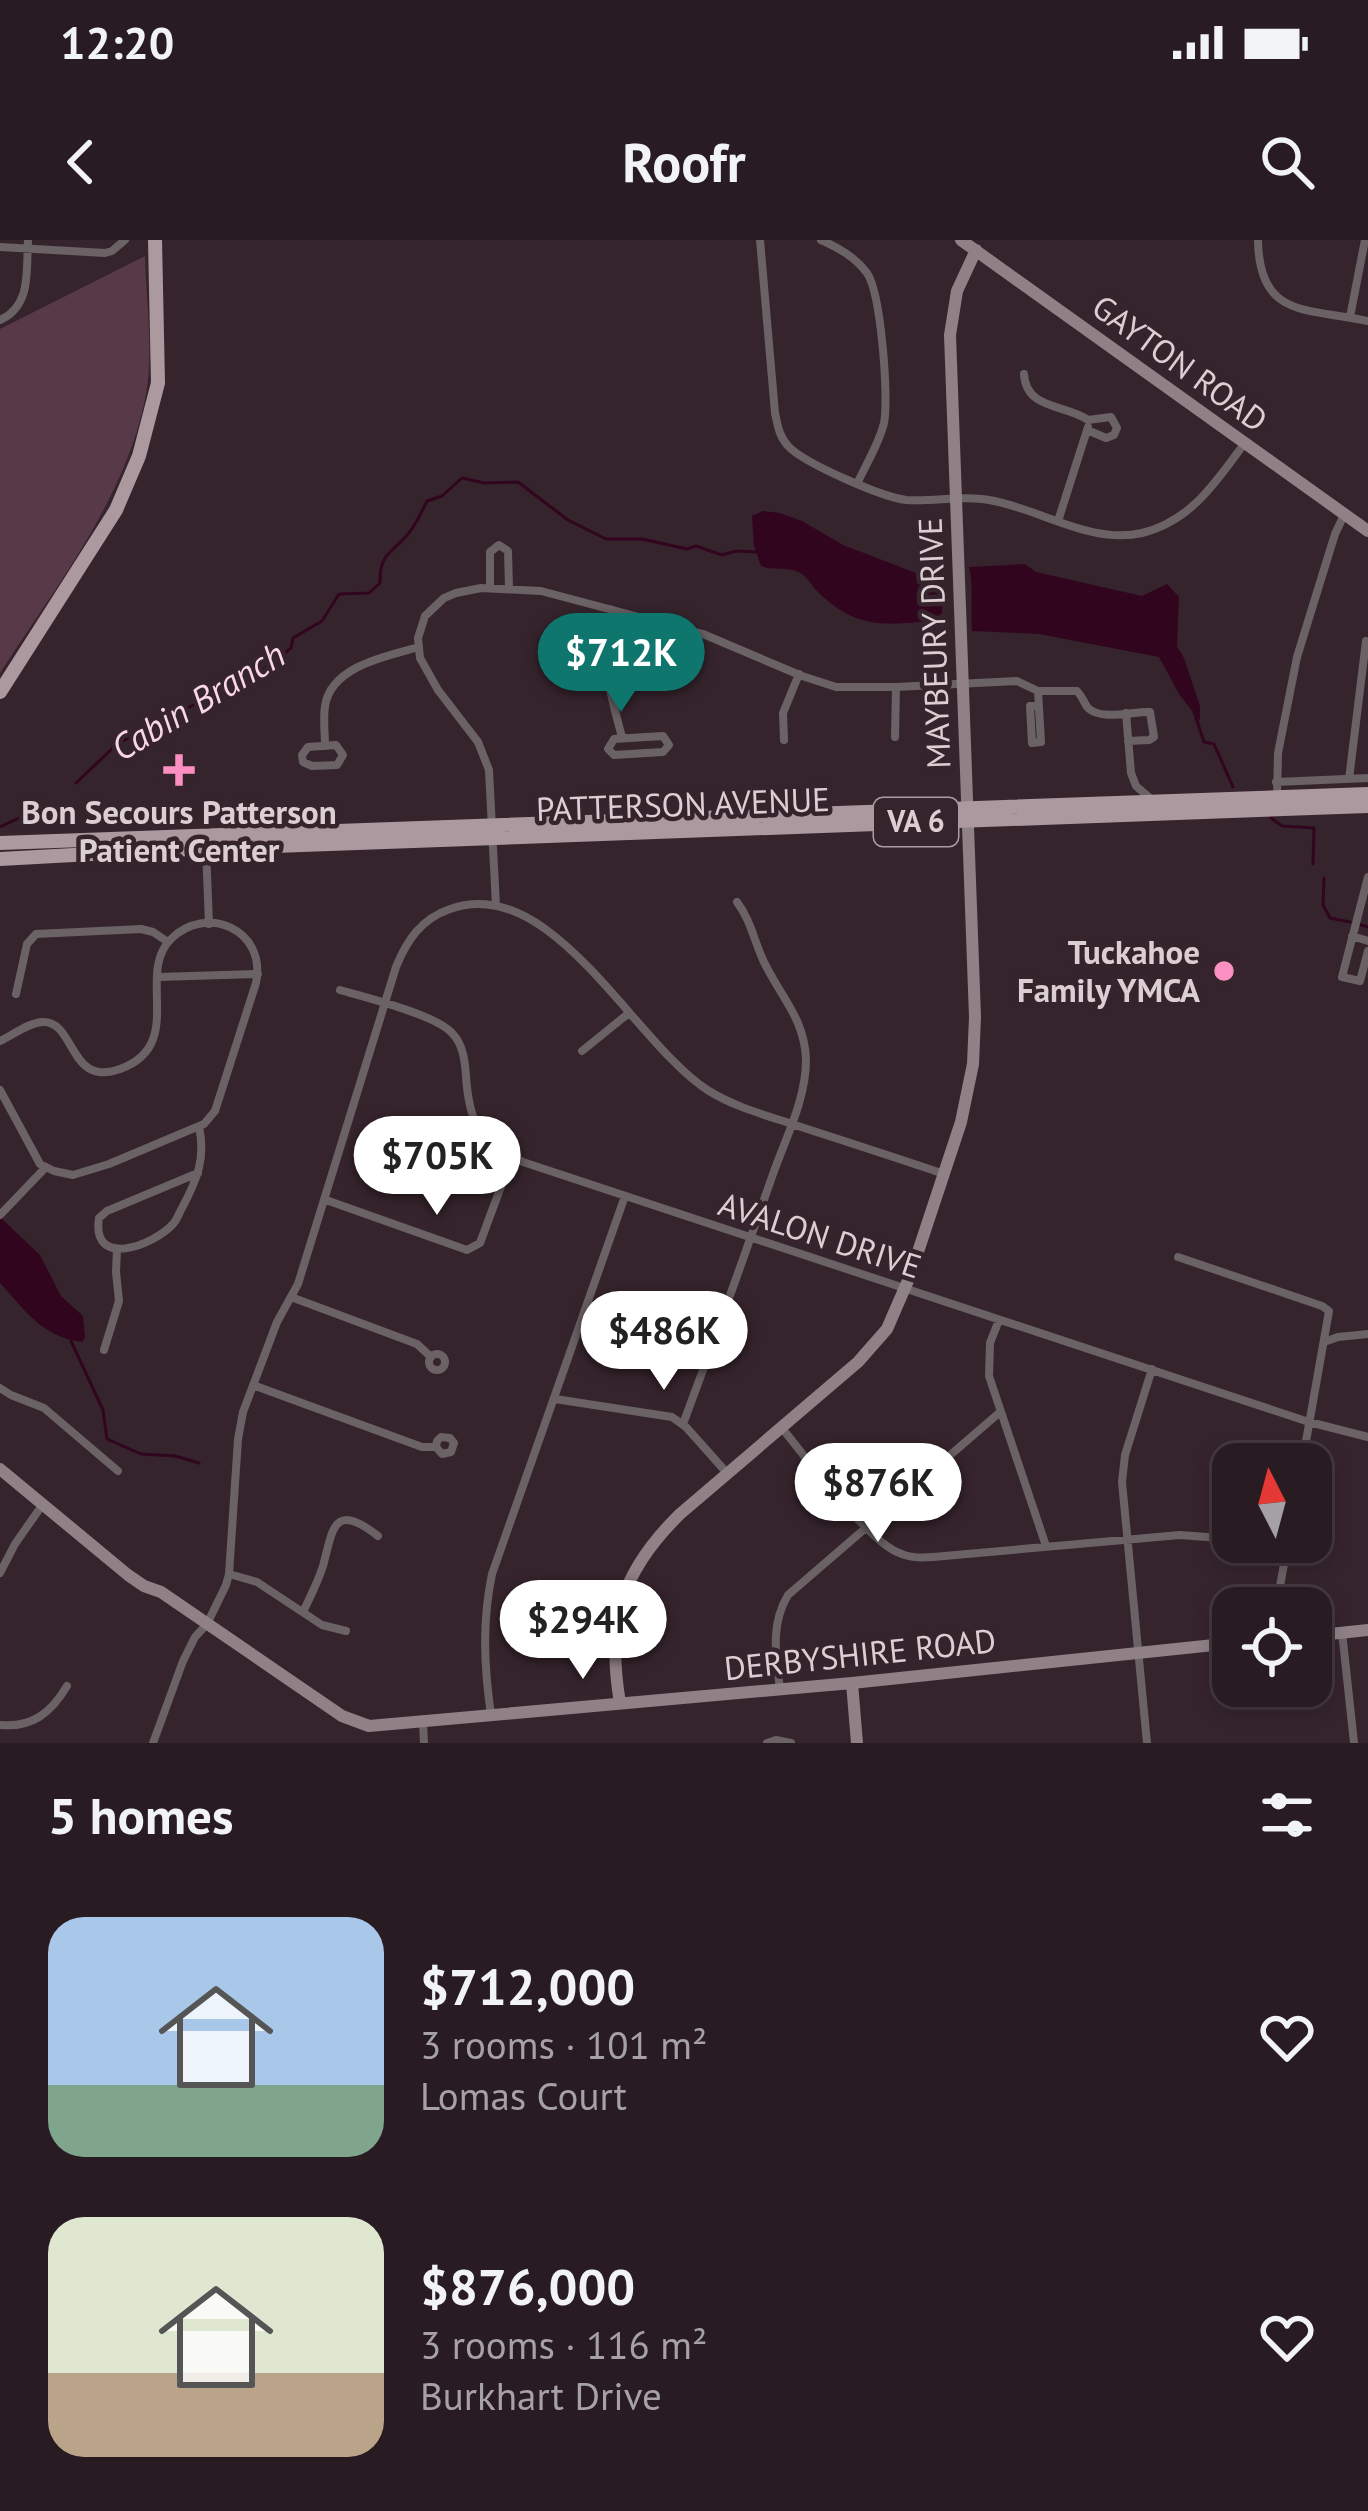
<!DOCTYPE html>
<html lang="en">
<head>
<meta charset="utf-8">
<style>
	:root { --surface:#281b21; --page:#34282e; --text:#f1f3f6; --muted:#a5a1a5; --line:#44393f; --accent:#0f766e }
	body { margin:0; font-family:"PT Sans",sans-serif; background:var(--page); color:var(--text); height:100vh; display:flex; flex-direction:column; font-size:45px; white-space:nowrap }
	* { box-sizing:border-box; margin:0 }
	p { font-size:39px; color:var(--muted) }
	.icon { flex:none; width:66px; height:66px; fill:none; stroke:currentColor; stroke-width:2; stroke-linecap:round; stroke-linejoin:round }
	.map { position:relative; height:1503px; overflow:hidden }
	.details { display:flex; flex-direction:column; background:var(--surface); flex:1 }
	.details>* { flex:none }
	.needle { width:78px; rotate:354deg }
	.fabs { position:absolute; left:1212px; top:1203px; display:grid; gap:24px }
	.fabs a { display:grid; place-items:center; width:120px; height:120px; border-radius:24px; background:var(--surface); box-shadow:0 6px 18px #0003,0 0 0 3px var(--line); font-size:60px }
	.price { position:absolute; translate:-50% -102px; padding:0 27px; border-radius:42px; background:#fff; color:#222; font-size:39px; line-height:78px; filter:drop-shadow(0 3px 6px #0008) }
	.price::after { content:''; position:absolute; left:50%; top:72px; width:36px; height:27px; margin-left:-18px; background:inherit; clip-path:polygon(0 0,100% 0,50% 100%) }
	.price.active { background:var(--accent); color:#fff }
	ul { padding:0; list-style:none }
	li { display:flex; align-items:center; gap:36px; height:300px; padding:0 48px }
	li span { display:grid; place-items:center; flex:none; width:336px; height:240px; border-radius:36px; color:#555 }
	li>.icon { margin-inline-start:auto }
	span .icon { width:144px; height:144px; fill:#fffc; stroke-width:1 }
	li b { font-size:51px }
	h2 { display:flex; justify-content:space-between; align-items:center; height:144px; padding:0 48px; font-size:51px }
	.status { display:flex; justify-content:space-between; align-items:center; height:84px; padding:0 60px; background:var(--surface); direction:ltr }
	.status svg { height:33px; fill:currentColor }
	header { display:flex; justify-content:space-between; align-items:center; height:156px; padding:0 48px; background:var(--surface); font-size:54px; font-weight:700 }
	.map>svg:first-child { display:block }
	.green { fill:#583947 }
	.water { fill:#32051e }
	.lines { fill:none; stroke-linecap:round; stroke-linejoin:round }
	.stream { stroke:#32051e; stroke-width:3 }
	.street { stroke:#6b6265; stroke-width:8 }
	.secondary { stroke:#908187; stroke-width:12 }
	.primary { stroke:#ac99a0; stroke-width:14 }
	.poi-dot { fill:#fc8fc2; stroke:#36242c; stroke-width:4.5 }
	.labels { text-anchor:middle; stroke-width:9; stroke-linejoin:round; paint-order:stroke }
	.shield { fill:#36242c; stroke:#aa9ca1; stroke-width:3 }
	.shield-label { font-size:30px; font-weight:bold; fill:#dbcfd3 }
	.street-label { font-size:33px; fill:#dbcfd3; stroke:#36242c }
	.poi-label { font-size:33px; font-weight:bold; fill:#dbcfd3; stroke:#36242c }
	.water-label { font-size:36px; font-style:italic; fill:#fad7e5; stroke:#36242c }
</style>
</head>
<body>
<div class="status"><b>12:20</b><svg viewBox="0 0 49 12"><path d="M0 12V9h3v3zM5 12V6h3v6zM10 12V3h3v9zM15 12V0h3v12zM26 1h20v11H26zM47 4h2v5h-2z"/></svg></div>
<header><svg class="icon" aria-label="back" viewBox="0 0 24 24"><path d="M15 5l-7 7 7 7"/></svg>Roofr<svg class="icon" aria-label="search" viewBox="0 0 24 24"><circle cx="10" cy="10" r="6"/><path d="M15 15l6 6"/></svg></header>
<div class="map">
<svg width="1368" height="1503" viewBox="0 0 1368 1503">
	<rect width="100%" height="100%" fill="#36242c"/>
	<!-- green -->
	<path class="green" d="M145 16C146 63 155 117 144 164 122 264 54 349 0 433V89Z"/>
	<!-- water -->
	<path class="water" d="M763 271 780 273 802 281 843 305 937 341 943 351 942 373C932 382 920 382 906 383 868 386 846 379 818 352 811 346 808 336 798 332 787 326 773 331 761 326L754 306 752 276Z
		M1025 324 1036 332 1142 356 1167 344 1179 357 1177 406 1184 418 1200 466V481L1179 454 1159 417 1039 394 972 391C970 370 974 346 969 327Z
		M0 977 40 1015 61 1056 83 1076 85 1098 82 1102C42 1097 25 1070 0 1043Z"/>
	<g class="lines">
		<!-- stream -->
		<path class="stream" d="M1194 472 1204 502 1214 504 1233 547
			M76 543 117 504 264 429 291 408 293 398 322 381 339 354 369 353 380 343C379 310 396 312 411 290 417 282 422 271 427 261L442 256 462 238 484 243 518 242 568 280 606 299H642L687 309 696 306 722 315 736 311 756 312
			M1271 578 1282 586 1314 588 1313 624
			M0 587 32 572
			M1324 638 1323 665 1330 678 1350 682
			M1361 685 1368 687
			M71 1101 103 1170 107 1199 141 1214 175 1216 199 1223"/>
		<!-- street -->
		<path class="street" d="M760 0 775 173C778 186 779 197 789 207 806 224 882 257 906 260 934 262 962 255 989 260 1039 268 1090 305 1142 293 1191 281 1216 242 1244 204
			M821 0C839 8 855 17 867 33 881 53 889 158 884 183 879 204 866 224 857 244
			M1258 0C1259 79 1308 68 1368 81
			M0 7 105 13 112 11 125 0
			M1350 77 1365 0
			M0 80C32 66 26 30 28 0
			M1024 134C1026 170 1065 164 1088 180L1111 177 1117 188 1114 195 1106 198 1087 190
			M1058 281 1088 187
			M490 348V312L499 305 508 311 509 348
			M610 369C598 415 610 452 622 497
			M1038 451 1041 502 1032 503 1030 466H1039
			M1126 473 1131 533 1136 546 1151 559
			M663 496 669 505 663 512 614 515 608 509 614 499Z
			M895 497 896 447
			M784 500 783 473 799 434
			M336 505 343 515 337 525 312 526 303 522 302 515 308 507Z
			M325 506C325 493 323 479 325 466 331 426 387 416 419 407
			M1349 539 1366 401
			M1276 542 1368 538
			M1277 556 1278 513 1297 417 1335 294 1344 275
			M206 608 209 684
			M1368 637 1342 737 1360 741 1368 711
			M496 666 489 530 478 502 438 450 420 418 418 398 425 376 444 358 456 353 481 348 541 351 703 394 802 436 836 447H896L1017 441 1038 451H1077C1082 456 1084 463 1088 468 1101 481 1134 471 1150 472L1154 497 1149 500 1128 501
			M1352 696 1368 701
			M158 737 258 734
			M340 750C365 757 436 775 452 793 463 804 465 821 466 836 469 883 479 902 523 922L1309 1182 1368 1197
			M16 754 27 704 36 694 141 689 153 692 168 702
			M0 801C13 795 28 783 42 782 76 780 68 848 120 829 187 805 135 734 171 699 206 664 267 689 256 743L215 871 204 884 109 924 73 935 54 931 40 924 0 850
			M582 811 629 773
			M198 933 107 971 99 978C91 1029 153 1006 173 984 177 980 179 973 182 968 197 940 206 918 199 887
			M326 960 467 1010 480 1003 512 917
			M0 975 46 927
			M1178 1017 1322 1066 1329 1071 1302 1224
			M291 1057 417 1104 431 1117
			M999 1080 990 1103 989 1136 1046 1306
			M1324 1102 1338 1097 1368 1094
			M104 1110 119 1061 116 1032 117 1009
			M429 1122a8 8 0 1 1 16 0a8 8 0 1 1-16 0Z
			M253 1145 422 1207H436L442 1214 451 1212 454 1203 450 1198 441 1197 437 1201 436 1207
			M0 1148 11 1155 44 1168 118 1231
			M555 1159 672 1177 686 1187 727 1233
			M683 1184C714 1101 744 1017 773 934 786 897 806 859 806 820 805 778 779 755 763 720 754 700 750 679 737 662
			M782 1188C805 1217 867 1299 897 1312 909 1318 920 1318 933 1317L1180 1295 1233 1299
			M1250 1302 1286 1309
			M0 1333 15 1304 43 1264
			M229 1334 257 1342 322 1385 346 1391
			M1276 1368 1288 1302
			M303 1372C310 1357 318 1342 323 1326 333 1289 333 1261 378 1296
			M1342 1392 1354 1503
			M780 1449C776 1416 770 1385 788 1355L999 1173
			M491 1475C484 1426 482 1382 492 1334L625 956
			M423 1482 424 1503
			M0 1485C32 1488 51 1473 67 1446
			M153 1503 183 1421 195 1397 207 1384 226 1345 229 1334 238 1199 243 1172 277 1082 298 1044 396 727C407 700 421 679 450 669 552 632 635 805 709 851 735 867 765 875 795 885 844 901 894 917 944 934
			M767 1503 776 1500 791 1503
			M1147 1503 1122 1242 1125 1215 1152 1129"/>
		<!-- secondary -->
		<path class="secondary" d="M961 0 1368 291
			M0 1229 128 1335 144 1346 161 1352 342 1476 369 1486 852 1443 1233 1403
			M1311 1396 1368 1390
			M852 1443 857 1503
			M620 1463C606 1381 621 1332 680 1274L858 1122 887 1089 910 1036 961 882 973 824 975 777 950 95 957 51 976 10"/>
		<!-- primary -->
		<path class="primary" d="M0 452 116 270 139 216 158 143 155 0
			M0 603 1368 554
			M0 619 165 610 1368 566"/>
	</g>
	<!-- markers -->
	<g class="poi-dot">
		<path d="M173 512h12v12h12v12h-12v12h-12v-12h-12v-12h12z"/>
		<circle cx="1224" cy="731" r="12"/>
	</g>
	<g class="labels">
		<!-- shield labels -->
		<rect class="shield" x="874" y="558" width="84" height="48" rx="9"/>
		<g class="shield-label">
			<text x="916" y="592">VA 6</text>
		</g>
		<!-- street labels -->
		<g class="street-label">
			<text transform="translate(1180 123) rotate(36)" y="12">GAYTON ROAD</text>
			<text transform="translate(934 403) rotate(-92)" y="12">MAYBEURY DRIVE</text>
			<text transform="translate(683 564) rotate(-2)" y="12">PATTERSON AVENUE</text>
			<text transform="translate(820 995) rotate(18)" y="12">AVALON DRIVE</text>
			<text transform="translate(860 1414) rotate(-6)" y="12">DERBYSHIRE ROAD</text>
		</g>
		<!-- poi labels -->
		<g class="poi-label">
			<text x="179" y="584">Bon Secours Patterson<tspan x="179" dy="38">Patient Center</tspan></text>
			<text x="1200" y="724" text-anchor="end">Tuckahoe<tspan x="1200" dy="38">Family YMCA</tspan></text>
		</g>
		<!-- water labels -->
		<g class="water-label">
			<text transform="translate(198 461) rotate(-31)" y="13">Cabin Branch</text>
		</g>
	</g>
</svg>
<div class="fabs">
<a><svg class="needle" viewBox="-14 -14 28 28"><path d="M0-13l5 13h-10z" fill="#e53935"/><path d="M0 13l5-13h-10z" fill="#a5a1a5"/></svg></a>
<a><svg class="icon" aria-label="locate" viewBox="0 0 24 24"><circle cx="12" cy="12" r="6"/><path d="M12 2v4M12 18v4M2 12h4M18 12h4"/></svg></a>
</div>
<b class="price active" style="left:621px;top:475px">$712K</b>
<b class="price" style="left:437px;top:978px">$705K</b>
<b class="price" style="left:664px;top:1153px">$486K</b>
<b class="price" style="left:878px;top:1305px">$876K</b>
<b class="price" style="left:583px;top:1442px">$294K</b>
</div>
<section class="details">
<h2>5 homes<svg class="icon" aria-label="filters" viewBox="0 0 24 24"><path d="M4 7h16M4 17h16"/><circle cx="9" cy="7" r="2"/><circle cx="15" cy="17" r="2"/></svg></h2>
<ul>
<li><span style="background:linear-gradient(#a9c7e8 70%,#7fa58c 0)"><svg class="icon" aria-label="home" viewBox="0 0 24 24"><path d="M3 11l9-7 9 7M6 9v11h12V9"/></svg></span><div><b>$712,000</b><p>3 rooms · 101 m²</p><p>Lomas Court</p></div><svg class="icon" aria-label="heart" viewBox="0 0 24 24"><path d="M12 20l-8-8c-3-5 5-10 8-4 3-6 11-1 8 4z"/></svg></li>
<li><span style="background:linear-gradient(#dfe7d0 65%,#b9a48a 0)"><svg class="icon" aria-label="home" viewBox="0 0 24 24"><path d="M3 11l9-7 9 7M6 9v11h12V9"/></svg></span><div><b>$876,000</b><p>3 rooms · 116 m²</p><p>Burkhart Drive</p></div><svg class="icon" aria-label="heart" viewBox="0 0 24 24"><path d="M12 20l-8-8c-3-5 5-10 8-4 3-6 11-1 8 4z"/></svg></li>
</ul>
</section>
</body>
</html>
